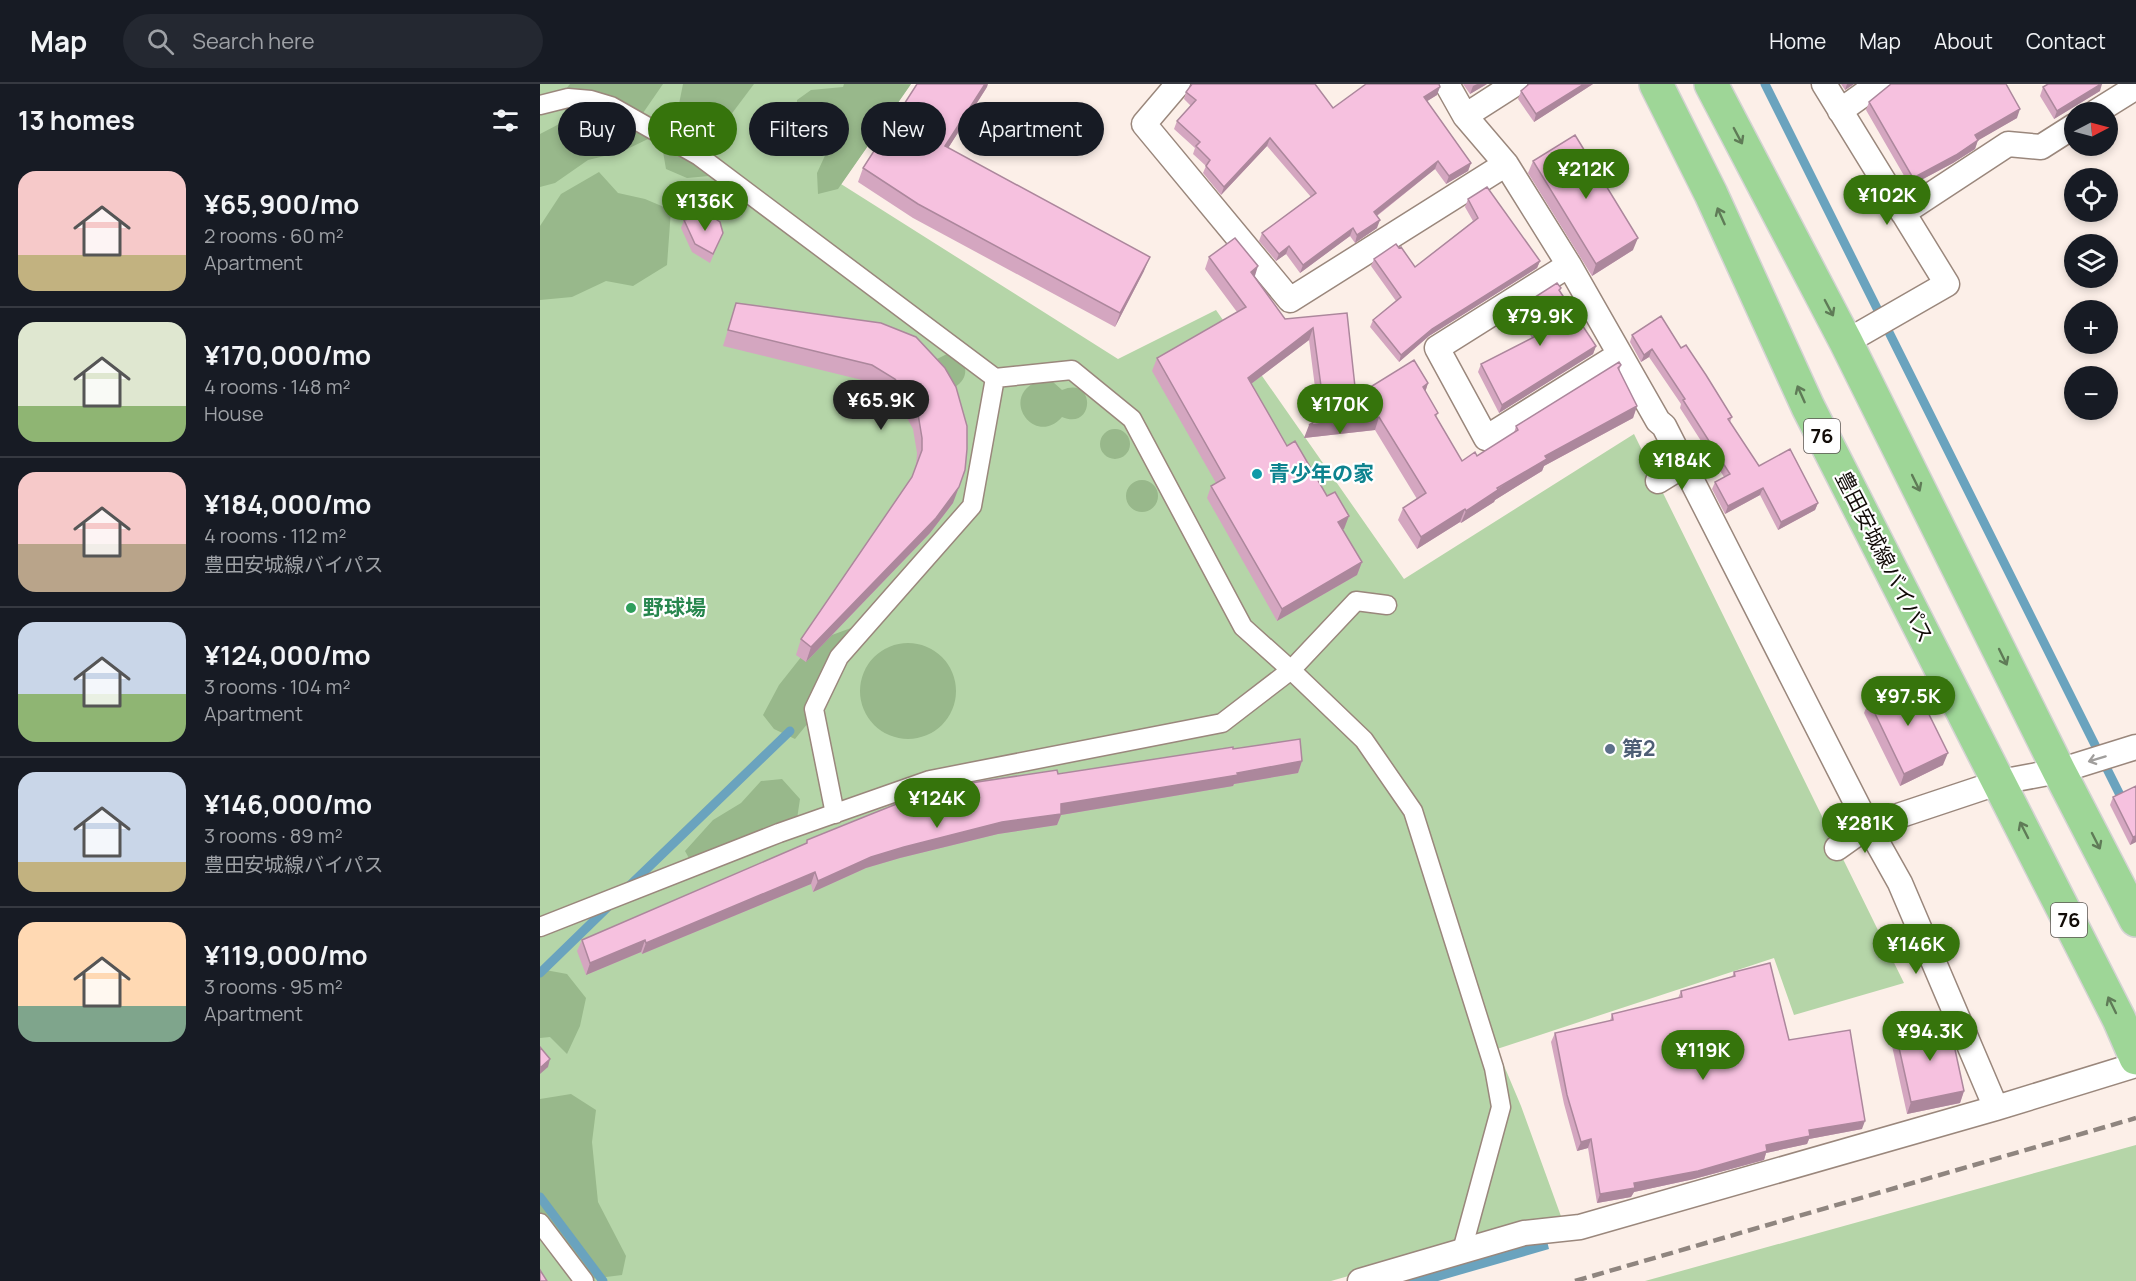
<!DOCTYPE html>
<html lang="en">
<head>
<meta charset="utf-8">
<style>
	:root { --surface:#171b24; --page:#242831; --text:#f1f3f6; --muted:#9ea1a6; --line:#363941; --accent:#36740c }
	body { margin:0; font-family:Manrope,"Noto Sans JP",sans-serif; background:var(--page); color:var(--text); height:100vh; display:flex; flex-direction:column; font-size:22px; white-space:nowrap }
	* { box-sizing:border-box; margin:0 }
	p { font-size:20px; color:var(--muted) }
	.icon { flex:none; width:33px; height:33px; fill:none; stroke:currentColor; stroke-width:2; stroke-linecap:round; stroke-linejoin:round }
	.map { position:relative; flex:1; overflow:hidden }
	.side { display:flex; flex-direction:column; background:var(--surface); width:540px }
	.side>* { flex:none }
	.top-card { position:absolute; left:18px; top:18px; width:570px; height:54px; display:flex; gap:12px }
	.needle { width:39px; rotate:84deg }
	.controls { position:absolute; left:1524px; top:18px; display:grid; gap:12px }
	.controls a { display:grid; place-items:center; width:54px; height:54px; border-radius:50%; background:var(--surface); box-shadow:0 3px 9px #0003; font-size:30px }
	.price { position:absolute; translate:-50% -51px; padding:0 14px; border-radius:21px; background:var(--accent); color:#fff; font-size:20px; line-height:39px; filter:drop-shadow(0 2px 3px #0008) }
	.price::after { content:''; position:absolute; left:50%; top:36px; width:18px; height:14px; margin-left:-9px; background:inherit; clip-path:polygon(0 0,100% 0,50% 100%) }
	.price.current { background:#222; color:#fff }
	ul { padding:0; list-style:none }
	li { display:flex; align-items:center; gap:18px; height:150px; padding:0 18px }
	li+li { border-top:2px solid var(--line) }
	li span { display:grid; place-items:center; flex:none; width:168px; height:120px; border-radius:18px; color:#555 }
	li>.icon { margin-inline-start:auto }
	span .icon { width:72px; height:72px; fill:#fffc; stroke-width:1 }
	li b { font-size:26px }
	h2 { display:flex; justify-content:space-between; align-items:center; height:72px; padding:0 18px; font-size:26px }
	.chip { padding:0 21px; border-radius:27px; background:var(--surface); box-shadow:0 3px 9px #0003; font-size:21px; line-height:54px }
	.chip.current { background:var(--accent); color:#fff }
	header { display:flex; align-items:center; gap:36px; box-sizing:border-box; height:84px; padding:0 30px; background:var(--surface); border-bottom:2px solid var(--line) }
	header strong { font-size:28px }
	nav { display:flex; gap:33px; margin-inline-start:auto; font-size:21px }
	.search { width:420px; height:54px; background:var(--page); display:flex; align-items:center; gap:15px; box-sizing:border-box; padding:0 21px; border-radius:33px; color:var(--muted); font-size:22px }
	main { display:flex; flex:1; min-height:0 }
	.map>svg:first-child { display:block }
	.green { fill:#b5d5a8 }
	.forest { fill:#98b88b }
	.water { fill:#6aa3be }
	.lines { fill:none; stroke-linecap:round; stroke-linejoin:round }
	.stream { stroke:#6aa3be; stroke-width:9 }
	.pedestrian-casing { stroke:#9a877c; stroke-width:21 }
	.minor-casing { stroke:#9a877c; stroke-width:27 }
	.primary-casing { stroke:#d4d3d3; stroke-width:36 }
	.pedestrian { stroke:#fff; stroke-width:18 }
	.minor { stroke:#fff; stroke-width:24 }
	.primary { stroke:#9ed697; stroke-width:33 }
	.rail { stroke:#8f857f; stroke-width:4.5; stroke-dasharray:12 6; stroke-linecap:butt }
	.wall { fill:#d4a6c0 }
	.shaded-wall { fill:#ac879c }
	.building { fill:#f6c1df; stroke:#ac879c; stroke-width:1.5 }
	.oneway { stroke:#5f7b57 }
	.oneway2 { stroke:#a09e9c }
	.culture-dot { fill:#0f9aa8; stroke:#fff; stroke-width:2 }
	.leisure-dot { fill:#2e9e5b; stroke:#fff; stroke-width:2 }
	.service-dot { fill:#5c6f8a; stroke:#fff; stroke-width:2 }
	.labels { text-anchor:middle; stroke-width:4.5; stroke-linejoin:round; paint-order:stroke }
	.shield { fill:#fff; stroke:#595552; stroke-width:1.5 }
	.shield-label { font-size:20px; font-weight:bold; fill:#120c08 }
	.culture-label { font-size:21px; font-weight:bold; fill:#0d838f; stroke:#fff; text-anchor:start }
	.street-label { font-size:21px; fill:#120c08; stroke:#fff }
	.leisure-label { font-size:21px; font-weight:bold; fill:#27864d; stroke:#fff; text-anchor:start }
	.service-label { font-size:21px; font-weight:bold; fill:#4e5e75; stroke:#fff; text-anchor:start }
</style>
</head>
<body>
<header>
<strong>Map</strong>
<div class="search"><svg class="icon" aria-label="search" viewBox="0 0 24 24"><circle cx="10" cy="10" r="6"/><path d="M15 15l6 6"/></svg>Search here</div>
<nav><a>Home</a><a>Map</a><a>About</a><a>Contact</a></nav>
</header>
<main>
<section class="side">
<h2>13 homes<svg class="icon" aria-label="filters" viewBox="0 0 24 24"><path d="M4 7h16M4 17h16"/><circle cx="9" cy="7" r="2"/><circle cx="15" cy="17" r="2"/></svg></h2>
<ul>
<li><span style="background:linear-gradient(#f6c9c9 70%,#c2b280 0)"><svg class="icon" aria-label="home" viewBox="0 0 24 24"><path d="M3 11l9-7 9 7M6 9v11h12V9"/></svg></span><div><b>¥65,900/mo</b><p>2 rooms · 60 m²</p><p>Apartment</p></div></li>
<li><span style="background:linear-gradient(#dfe7d0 70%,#8fb573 0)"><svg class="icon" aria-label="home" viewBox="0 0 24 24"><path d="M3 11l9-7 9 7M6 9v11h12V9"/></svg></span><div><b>¥170,000/mo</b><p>4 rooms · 148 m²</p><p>House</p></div></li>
<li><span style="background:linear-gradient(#f6c9c9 60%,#b9a48a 0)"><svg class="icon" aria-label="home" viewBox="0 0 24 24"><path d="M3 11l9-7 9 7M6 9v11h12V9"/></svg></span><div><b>¥184,000/mo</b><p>4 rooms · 112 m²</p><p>豊田安城線バイパス</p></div></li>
<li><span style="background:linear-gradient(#c9d6e8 60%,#8fb573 0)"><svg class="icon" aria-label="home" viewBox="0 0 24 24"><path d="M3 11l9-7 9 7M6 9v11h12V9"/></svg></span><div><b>¥124,000/mo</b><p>3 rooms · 104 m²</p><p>Apartment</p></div></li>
<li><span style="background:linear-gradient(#c9d6e8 75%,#c2b280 0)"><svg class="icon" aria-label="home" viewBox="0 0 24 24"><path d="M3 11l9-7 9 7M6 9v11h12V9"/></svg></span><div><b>¥146,000/mo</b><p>3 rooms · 89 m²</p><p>豊田安城線バイパス</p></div></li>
<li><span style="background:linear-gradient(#ffd9b3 70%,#7fa58c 0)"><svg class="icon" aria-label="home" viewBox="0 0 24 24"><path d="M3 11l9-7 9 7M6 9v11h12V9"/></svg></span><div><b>¥119,000/mo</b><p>3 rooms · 95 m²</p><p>Apartment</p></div></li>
</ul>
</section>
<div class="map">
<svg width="1596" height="1197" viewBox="0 0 1596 1197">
	<rect width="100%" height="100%" fill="#fcefe8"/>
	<!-- green -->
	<path class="green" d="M0 0H371L301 100 578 275 676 226 864 495 1094 350 1364 899 1254 931 1234 874 957 965 981 1022 1022 1135 924 1159 791 1197H0Z
		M1596 1061V1197H1105Z"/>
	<!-- forest -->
	<path class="forest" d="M30 0H123L103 29 108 55 81 68 48 76 15 99 0 103V50L25 37 26 5Z
		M143 0H214L181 44 169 92 147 94 126 85 122 62 129 40 138 25Z
		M304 0H371L298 105 278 110 277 89 288 65 256 54 257 16 271 6 303 3Z
		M59 88 78 109 105 115 131 126 127 181 93 202 66 197 32 213 0 216V142L21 110Z
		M407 270C427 271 432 293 415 303L394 280 397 275Z
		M498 297 513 298 522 306C556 291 555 347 522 333 495 364 458 313 498 297Z
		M560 360a15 15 0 1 1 30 0a15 15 0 1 1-30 0Z
		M586 412a16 16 0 1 1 32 0a16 16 0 1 1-32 0Z
		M311 544 317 562 268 639 255 655 234 645 223 631 239 601 273 558Z
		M320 607a48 48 0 1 1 96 0a48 48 0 1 1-96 0Z
		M242 695 260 715 257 735 150 776 145 767 173 736 201 719 221 697Z
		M0 885 27 890 46 914 40 942 27 970 10 953 0 954Z
		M31 1010 56 1026 52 1058 58 1118 86 1172 82 1191 50 1195 0 1130V1015Z"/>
	<!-- water -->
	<path class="water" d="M1006 1153 1009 1165 898 1197H851Z"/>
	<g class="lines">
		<!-- stream -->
		<path class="stream" d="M1225 0 1584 719
			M87 804 250 647
			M0 889 71 820
			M0 1113 63 1197"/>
		<!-- pedestrian casing -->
		<g class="pedestrian-casing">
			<path id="pedestrian" d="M0 21 28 14 51 16 71 22 159 72 455 294 532 286 592 335 703 543 751 586 824 656 873 727 954 984 961 1023 924 1159
				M295 730 274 625 299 573 432 422 455 294
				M0 843 239 749 390 696 682 639 751 586 816 517 847 521
				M0 1139 44 1197"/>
		</g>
		<!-- minor casing -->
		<g class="minor-casing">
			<path id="minor" d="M638 0 604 40 750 216 966 80
				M907 0 925 32 966 80 1029 181 1118 337 1124 342 1328 742 1360 799 1456 1024
				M1284 0 1407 200 1306 258
				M1300 27 1338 0
				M1556 28 1596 3
				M925 32 975 0
				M1363 129 1468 60 1501 63 1534 42
				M1029 181 897 264 946 354 1079 271
				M1118 397 1144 381
				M1297 764 1328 742 1460 698 1519 687 1596 663
				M820 1197 984 1149 1040 1143 1456 1024 1596 981"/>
		</g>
		<!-- primary casing -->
		<g class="primary-casing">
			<path id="primary" d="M1116 0 1171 110 1268 323 1579 935 1596 974
				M1171 0 1306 258 1519 687 1596 836"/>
		</g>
		<!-- pedestrian -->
		<use href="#pedestrian" class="pedestrian"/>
		<!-- minor -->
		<use href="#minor" class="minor"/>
		<!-- primary -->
		<use href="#primary" class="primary"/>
		<!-- rail -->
		<path class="rail" d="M1035 1197 1596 1034"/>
	</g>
	<!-- wall -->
	<path class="wall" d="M923 0H947L930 10Z
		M989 0H1053L994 38 978 15 981 7Z
		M1301 0H1314L1305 6Z
		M447 3 408 64 604 187 575 243 373 134 318 98 323 84Z
		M1503 3 1560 7 1514 35 1500 12Z
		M646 8 793 24 897 11 887 17 931 79 928 87 906 100 895 85 837 132V144L815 159 810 152 760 189 746 170 736 177 719 157 722 149 771 113 727 62 681 111 663 89 666 82 653 70 655 64 634 45 637 37 651 22 644 15Z
		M1329 18 1477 34 1438 56 1435 65 1413 79 1370 102 1326 26Z
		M993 77 1093 166 1052 192 988 89Z
		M928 115 1000 177 997 184 889 252 859 278 830 243 833 236 856 217 831 182 834 175 875 183 933 137 925 123Z
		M144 136 183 149 170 179 152 168 141 144Z
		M669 173 714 193 745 235 807 229 816 312 888 299 885 308 898 329 896 333 922 377 937 372 974 349 976 342 1081 281 1079 287 1097 322 1093 334 1004 382 1002 387 955 416 954 418 921 439 920 438 877 465 858 436 863 424 877 415 835 346 764 354 779 335 769 256 711 300 747 362 804 445H802L822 478 817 491 737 537 667 414 671 402 676 399 612 287 617 274 697 228 665 185Z
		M1021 204 1020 207 1056 262 1053 270 959 329 938 288 941 280 992 254 978 230 981 222Z
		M196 219 376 253 413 419 390 449 266 578 256 571 261 555 372 393 376 381 377 369 373 345 367 334 350 310 326 297 183 262Z
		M1092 251 1141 264 1192 333 1190 338 1219 382 1278 419 1275 426 1238 446 1220 411 1185 430 1172 405 1175 398 1184 393 1140 324 1141 320 1109 273 1101 278 1090 258Z
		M1329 617 1403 681 1360 702 1324 629Z
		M693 665 762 677 758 689 694 700 693 702 521 731 517 741 458 750 360 774 326 784 273 808 271 800 102 870 101 868 46 891 37 867 42 856 265 760 267 756 518 690Z
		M1573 713 1596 758 1590 761 1570 721Z
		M1194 888 1322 1045 1269 1055 1267 1060 1226 1069 1224 1076 1154 1095 1094 1108 1091 1113 1057 1119 1048 1064 1037 1067 1024 1020 1011 958 1015 949 1070 937 1072 930 1138 914 1141 907 1192 893Z
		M1356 950 1424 1007 1420 1019 1367 1030 1352 962Z"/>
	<!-- shaded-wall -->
	<path class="shaded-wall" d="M445 0H448L447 3 400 77 405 62Z
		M937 0H947L930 10 933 2Z
		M1044 0H1053L994 38 996 30Z
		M1307 0H1314L1305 6Z
		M1561 0H1562L1560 7 1514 35 1517 27Z
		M900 3 897 11 881 21 884 13Z
		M1480 25 1477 34 1432 60 1435 51Z
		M730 54 727 62 681 111 684 103Z
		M1438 56 1435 65 1413 79 1370 102 1373 94Z
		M898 77 895 85 831 136 834 128Z
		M931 79 928 87 906 100 909 92Z
		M840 136 837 144 815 159 817 151Z
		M813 144 810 152 760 189 763 181Z
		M1098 154 1093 166 1052 192 1056 180Z
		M749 162 746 170 736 177 739 170Z
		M610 173 604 187 575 243 580 229Z
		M1000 177 997 184 889 252 859 278 861 271 892 245Z
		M718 182 714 195 711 188Z
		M773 244 769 256 703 306 708 294Z
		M1056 262 1053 270 959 329 962 321Z
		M1112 265 1109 273 1101 278 1104 271Z
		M888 299 884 312 883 303Z
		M1097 322 1093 334 1004 382 1002 387 955 416 954 418 921 439 926 427 1005 372Z
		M839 333 835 346 764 354 769 341Z
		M419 403 413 419 390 449 266 578 271 563Z
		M1223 404 1220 411 1185 430 1188 422Z
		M1278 419 1275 426 1238 446 1241 438Z
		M925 425 920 438 877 465 881 453Z
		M809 432 804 445 794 450 798 438Z
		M822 478 817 491 737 537 742 525Z
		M1408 669 1403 681 1360 702 1364 690Z
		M762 677 758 689 694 700 693 702 521 731 517 741 458 750 360 774 326 784 273 808 278 797 331 773 364 763 521 720Z
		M1596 752V758L1590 761 1593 753Z
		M275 788 271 800 102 870 106 859Z
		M105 856 101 868 46 891 50 879Z
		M10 975 8 983 0 990V984Z
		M1424 1007 1420 1019 1367 1030 1371 1018Z
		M1325 1037 1322 1045 1269 1055 1267 1060 1226 1069 1224 1076 1154 1095 1094 1108 1091 1113 1057 1119 1060 1110 1094 1099 1226 1061 1269 1046Z
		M1051 1055 1048 1064 1037 1067 1041 1058Z"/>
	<!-- building -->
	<path class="building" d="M377 0H445L405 62 610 173 580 229 378 120 323 84Z
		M652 0H775L793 24 826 0H899L900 3 884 13 931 79 909 92 898 77 834 128 840 136 817 151 813 144 763 181 749 162 739 170 722 149 776 109 730 54 684 103 666 82 670 76 656 62 660 58 637 37 656 16 646 8Z
		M989 0H1044L996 30 981 7Z
		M1351 0H1466L1480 25 1435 51 1438 56 1416 71 1373 94 1329 18Z
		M1508 0H1561L1517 27 1503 3Z
		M1035 51 1098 154 1056 180 993 77Z
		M947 103 1000 177 892 245 861 271 833 236 861 213 834 175 856 160 859 164 861 163 875 183 938 134 928 115Z
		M166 131 171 132 180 138 183 149 173 170 155 160 144 136Z
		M695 154 718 182 711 188 745 235 807 229 816 312 874 276 888 299 883 303 898 329 895 331 922 377 935 368 937 372 978 346 976 342 1079 278 1081 281 1078 284 1097 322 1005 372 1007 375 957 404 958 406 926 427 925 425 881 453 863 424 886 409 839 333 769 341 785 331 773 244 708 294 747 362 755 357 787 412 795 408 809 432 798 438 822 478 742 525 671 402 685 394 617 274 706 223 669 173Z
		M1017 199 1021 204 1019 206 1056 262 962 321 941 280 998 251 981 222Z
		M196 219 341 239 376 253 405 284 416 303 427 342V365L425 386 419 403 396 434 271 563 261 555 372 393 382 366V354L378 330 373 318 355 295 332 281 188 246Z
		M1121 232 1141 264 1146 261 1166 291 1192 333 1188 335 1219 382 1250 365 1278 419 1241 438 1223 404 1188 422 1175 398 1190 390 1143 316 1145 315 1112 265 1104 271 1092 251Z
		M1372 596 1408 669 1364 690 1329 617Z
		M760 655 762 677 697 689 698 691 521 720V730L462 738 364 763 331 773 278 797 275 788 106 859 105 856 50 879 42 856 267 759V756L319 735 359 719 424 700 517 686 518 690 693 663V665Z
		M1596 702V752L1593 753 1573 713Z
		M1230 879 1249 956 1310 946 1325 1037 1269 1046 1270 1052 1226 1061 1227 1067 1158 1087 1094 1099 1095 1104 1060 1110 1051 1055 1041 1058 1027 1011 1015 949 1073 936 1072 930 1142 913 1141 907 1195 892 1194 888Z
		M1409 938 1424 1007 1371 1018 1356 950Z
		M0 963 10 975 0 984Z
		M0 1186 7 1197H0Z"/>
	<!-- one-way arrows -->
	<defs><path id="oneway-shaft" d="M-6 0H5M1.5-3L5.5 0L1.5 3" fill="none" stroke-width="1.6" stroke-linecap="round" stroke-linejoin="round" transform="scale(1.5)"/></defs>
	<g class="oneway">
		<use href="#oneway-shaft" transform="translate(1198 52) rotate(62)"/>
		<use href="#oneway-shaft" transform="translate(1181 132) rotate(-114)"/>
		<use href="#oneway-shaft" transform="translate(1289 224) rotate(62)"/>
		<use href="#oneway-shaft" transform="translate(1261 310) rotate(-114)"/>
		<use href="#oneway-shaft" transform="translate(1376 399) rotate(64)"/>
		<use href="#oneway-shaft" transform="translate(1463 573) rotate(64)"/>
		<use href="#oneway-shaft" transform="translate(1484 746) rotate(-117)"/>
		<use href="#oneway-shaft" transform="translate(1556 757) rotate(63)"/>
		<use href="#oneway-shaft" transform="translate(1572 921) rotate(-116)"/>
	</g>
	<use class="oneway2" href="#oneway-shaft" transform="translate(1557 675) rotate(163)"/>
	<!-- markers -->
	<circle class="culture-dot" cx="717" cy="390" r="6"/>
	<circle class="leisure-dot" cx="91" cy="524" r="6"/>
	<circle class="service-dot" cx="1070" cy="665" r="6"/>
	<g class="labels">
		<!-- shield labels -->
		<g class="shield">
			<rect x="1264" y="335" width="36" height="34" rx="4.5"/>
			<rect x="1511" y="819" width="36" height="34" rx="4.5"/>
		</g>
		<g class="shield-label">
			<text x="1282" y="359">76</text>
			<text x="1529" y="843">76</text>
		</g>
		<!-- culture labels -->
		<g class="culture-label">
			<text x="729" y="397">青少年の家</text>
		</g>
		<!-- street labels -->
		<g class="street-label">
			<text transform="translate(1344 473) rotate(63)" y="7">豊田安城線バイパス</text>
		</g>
		<!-- leisure labels -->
		<g class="leisure-label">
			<text x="103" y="531">野球場</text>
		</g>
		<!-- service labels -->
		<g class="service-label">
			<text x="1082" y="672">第2</text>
		</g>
	</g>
</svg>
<div class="controls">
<a><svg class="needle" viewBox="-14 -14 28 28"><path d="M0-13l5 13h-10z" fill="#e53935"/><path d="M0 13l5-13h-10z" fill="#9ea1a6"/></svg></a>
<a><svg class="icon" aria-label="locate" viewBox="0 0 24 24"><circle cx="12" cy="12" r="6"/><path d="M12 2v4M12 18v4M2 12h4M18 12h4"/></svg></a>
<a><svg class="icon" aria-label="layers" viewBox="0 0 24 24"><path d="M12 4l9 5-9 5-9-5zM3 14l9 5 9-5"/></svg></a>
<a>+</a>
<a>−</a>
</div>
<b class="price" style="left:1046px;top:116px">¥212K</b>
<b class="price" style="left:1347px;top:142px">¥102K</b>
<b class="price" style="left:165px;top:148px">¥136K</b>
<b class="price" style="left:1000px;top:263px">¥79.9K</b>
<b class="price current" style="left:341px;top:347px">¥65.9K</b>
<b class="price" style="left:800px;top:351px">¥170K</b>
<b class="price" style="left:1142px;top:407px">¥184K</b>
<b class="price" style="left:1368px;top:643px">¥97.5K</b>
<b class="price" style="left:397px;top:745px">¥124K</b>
<b class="price" style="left:1325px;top:770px">¥281K</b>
<b class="price" style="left:1376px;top:891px">¥146K</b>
<b class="price" style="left:1390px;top:978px">¥94.3K</b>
<b class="price" style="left:1163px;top:997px">¥119K</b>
<div class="top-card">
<a class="chip">Buy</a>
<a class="chip current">Rent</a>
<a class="chip">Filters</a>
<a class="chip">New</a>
<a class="chip">Apartment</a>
</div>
</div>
</main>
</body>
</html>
